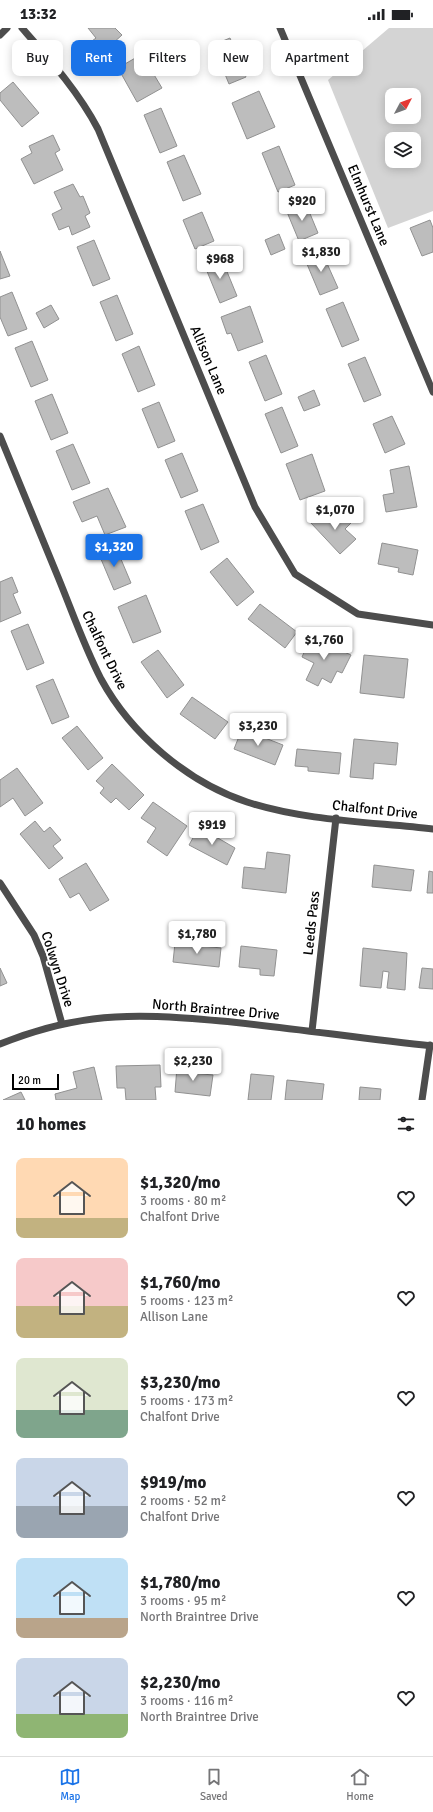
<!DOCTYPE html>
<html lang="en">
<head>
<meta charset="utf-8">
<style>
	:root { --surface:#fff; --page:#f6f6f6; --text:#202124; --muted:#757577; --line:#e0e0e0; --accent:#1a73e8 }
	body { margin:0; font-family:Signika,sans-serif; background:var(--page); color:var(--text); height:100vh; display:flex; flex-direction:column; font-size:15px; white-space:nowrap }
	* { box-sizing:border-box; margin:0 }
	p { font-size:13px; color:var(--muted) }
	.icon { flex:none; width:22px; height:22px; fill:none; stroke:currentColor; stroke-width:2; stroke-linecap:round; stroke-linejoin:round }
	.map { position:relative; height:1072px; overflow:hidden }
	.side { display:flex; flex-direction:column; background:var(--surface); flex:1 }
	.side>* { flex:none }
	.top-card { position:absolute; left:12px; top:12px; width:409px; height:36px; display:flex; gap:8px }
	.needle { width:26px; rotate:49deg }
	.tools { position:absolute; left:385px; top:60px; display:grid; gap:8px }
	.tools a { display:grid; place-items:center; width:36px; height:36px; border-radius:8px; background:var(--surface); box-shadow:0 2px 10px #0003; font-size:20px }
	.scale { position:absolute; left:12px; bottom:10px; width:47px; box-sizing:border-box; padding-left:4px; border:2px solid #000; border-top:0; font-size:11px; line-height:14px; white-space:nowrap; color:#000; -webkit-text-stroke:3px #fff; paint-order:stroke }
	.price { position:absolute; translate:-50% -34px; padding:0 9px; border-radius:4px; background:#fff; color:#222; font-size:13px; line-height:26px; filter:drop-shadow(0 1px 2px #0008) }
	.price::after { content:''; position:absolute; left:50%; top:24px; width:12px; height:9px; margin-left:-6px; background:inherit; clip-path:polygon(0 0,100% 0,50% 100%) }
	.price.current { background:var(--accent); color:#fff }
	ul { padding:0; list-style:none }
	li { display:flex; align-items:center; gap:12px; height:100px; padding:0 16px }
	li span { display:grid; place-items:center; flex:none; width:112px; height:80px; border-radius:8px; color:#555 }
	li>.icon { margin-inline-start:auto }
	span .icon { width:48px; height:48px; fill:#fffc; stroke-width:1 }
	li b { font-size:17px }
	h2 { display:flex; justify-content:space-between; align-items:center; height:48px; padding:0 16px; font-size:17px }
	.tag { padding:0 14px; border-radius:8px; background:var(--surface); box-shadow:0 2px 10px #0003; font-size:14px; line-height:36px }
	.tag.current { background:var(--accent); color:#fff }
	.status { display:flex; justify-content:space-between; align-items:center; height:28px; padding:0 20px; background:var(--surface); direction:ltr }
	.status svg { height:11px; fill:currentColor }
	.tab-bar { display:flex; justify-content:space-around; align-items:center; height:56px; border-top:1px solid var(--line); background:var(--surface); font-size:11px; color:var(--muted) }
	.tab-bar a { display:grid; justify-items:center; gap:2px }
	.tab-bar .current { color:var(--accent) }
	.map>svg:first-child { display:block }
	.green { fill:#d4d4d4; fill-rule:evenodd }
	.building { fill:#bdbdbd; stroke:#919191 }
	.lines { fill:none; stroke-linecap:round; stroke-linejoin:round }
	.minor { stroke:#4d4d4d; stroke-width:7 }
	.labels { text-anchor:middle; stroke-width:3.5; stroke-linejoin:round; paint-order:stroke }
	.street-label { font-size:14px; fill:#000; stroke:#fff }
</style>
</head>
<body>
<div class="status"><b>13:32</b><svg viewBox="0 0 49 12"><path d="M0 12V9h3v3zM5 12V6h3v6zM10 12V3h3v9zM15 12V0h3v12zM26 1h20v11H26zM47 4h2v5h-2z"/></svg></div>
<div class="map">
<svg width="433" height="1072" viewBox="0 0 433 1072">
	<rect width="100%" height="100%" fill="#fff"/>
	<!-- green -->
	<path class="green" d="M389 0H433V183L388 200 328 52ZM392 67H414V89H392ZM392 111H414V133H392Z"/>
	<!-- building -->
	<path class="building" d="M88 0H115L122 7 102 25 92 13 96 10Z
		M230 10 246 49 229 56 213 17Z
		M137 29 145 43 150 40 162 60 137 74 118 40Z
		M13 54 39 85 22 99 0 72V65Z
		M259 63 275 99 247 111 232 75Z
		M161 80 177 118 160 125 144 87Z
		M53 107 60 122 55 125 63 142 34 156 21 131 32 125 29 118Z
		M279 118 295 157 278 164 262 125Z
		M184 127 201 166 183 173 167 134Z
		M73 156 80 169 83 168 90 185 85 188 90 199 72 207 69 198 59 202 52 186 62 181 54 164Z
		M306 176 318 205 299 213 287 184Z
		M202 184 214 213 195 221 183 192Z
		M430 192 433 200V224L422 228 410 200Z
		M279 206 285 221 271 227 265 212Z
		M94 212 110 251 93 258 77 219Z
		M321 222 338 260 320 267 304 229Z
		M0 223 10 248 0 251Z
		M221 229 237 268 220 275 204 236Z
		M12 264 27 301 8 308 0 289V269Z
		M117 267 133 306 116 313 100 274Z
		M343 274 359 312 342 319 326 281Z
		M51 277 59 291 44 300 36 285Z
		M250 278 263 314 238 323 231 305 227 306 221 289Z
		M32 313 48 352 31 359 15 320Z
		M139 318 155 357 138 364 122 326Z
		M266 327 282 366 265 373 249 334Z
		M365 329 381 367 364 374 348 336Z
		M314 362 320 377 304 383 298 369Z
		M52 366 68 405 51 412 35 373Z
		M159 374 175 413 158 420 142 381Z
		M282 379 298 418 281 425 265 386Z
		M392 388 405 416 385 425 373 396Z
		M73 416 90 455 72 462 56 423Z
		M182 425 198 463 181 470 165 432Z
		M312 426 325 463 300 472 286 436Z
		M409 438 417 479 386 484 383 467 394 465 390 442Z
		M108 460 126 499 105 507 97 488 82 494 73 474Z
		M203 476 219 514 201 522 185 483Z
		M325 482 337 494 345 486 352 494 345 501 356 511 340 526 311 495Z
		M382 515 418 522 413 547 398 544 399 540 378 536Z
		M115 517 131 555 114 562 98 524Z
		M227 530 254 564 237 578 210 544Z
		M12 549 18 564 13 566 21 585 0 594V554Z
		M146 567 161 604 133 615 118 579Z
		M260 576 297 604 285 620 248 591Z
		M28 596 44 635 27 642 11 603Z
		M311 609 351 627 342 645 337 643 331 655 322 650 318 658 306 652 314 635 302 629Z
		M158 622 184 657 167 670 141 634Z
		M364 627 408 631 404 670 360 665Z
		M53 651 69 689 52 696 36 658Z
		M192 669 228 694 215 711 180 686Z
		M77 698 103 730 88 742 62 710Z
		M242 701 283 717 275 737 234 721Z
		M354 711 398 715 396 737 374 735 373 751 350 749Z
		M297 721 341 725 339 746 308 743V739L295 738Z
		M112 736 144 767 129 782 116 770 111 775 100 765 104 760 96 753Z
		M17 740 43 775 25 788 13 770 0 779V752Z
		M153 774 187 798 167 828 147 814 156 800 141 790Z
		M35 793 44 804 50 799 61 812 53 818 63 830 49 841 20 806Z
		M199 799 235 820 227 837 189 817Z
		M267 824 290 827 286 865 242 860 244 839 265 841Z
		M86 835 109 872 90 883 79 865 70 870 59 851Z
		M374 837 414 842 411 863 372 859Z
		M429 843 433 844V865H427Z
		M175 915 221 920 219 939 173 934Z
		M241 918 277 922 274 948 260 947V941L239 939Z
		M363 920 407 925 405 962 387 960 389 944 383 943 381 960 360 958Z
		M0 940 7 955 0 958Z
		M422 940 433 941V961L419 960Z
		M160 1037 161 1059H155L156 1072H126L125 1060H117L116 1038Z
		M94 1039 102 1072H56L55 1066 77 1060 73 1044Z
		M177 1039 192 1040 191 1045 213 1047 210 1068 175 1064Z
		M251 1046 274 1048 271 1072H248Z
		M287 1052 324 1056 322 1072H285Z
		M360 1059 381 1061 380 1072H359Z
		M21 1064 25 1072H3Z"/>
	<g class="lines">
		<!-- minor -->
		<path class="minor" d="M22 0C50 32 78 63 98 101L255 479 295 546 358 586 433 597
			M280 0 433 364
			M0 7 7 0
			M0 408C19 455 39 502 58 549 72 583 84 618 101 651 131 706 187 754 247 774 305 793 373 794 433 801
			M0 855 34 907 43 928 62 996
			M312 1003 336 790
			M0 1016C30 1004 61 995 93 991 139 985 186 990 232 994 299 1001 366 1011 433 1018
			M422 1072 430 1017"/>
	</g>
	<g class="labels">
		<!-- street labels -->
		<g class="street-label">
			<text transform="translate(369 177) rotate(67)" y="5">Elmhurst Lane</text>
			<text transform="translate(209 332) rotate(67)" y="5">Allison Lane</text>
			<text transform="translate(105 622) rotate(64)" y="5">Chalfont Drive</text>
			<text transform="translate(375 781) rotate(6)" y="5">Chalfont Drive</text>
			<text transform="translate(311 895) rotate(-84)" y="5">Leeds Pass</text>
			<text transform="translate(58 941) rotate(72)" y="5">Colwyn Drive</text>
			<text transform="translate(216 981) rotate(5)" y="5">North Braintree Drive</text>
		</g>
	</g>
</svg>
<div class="tools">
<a><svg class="needle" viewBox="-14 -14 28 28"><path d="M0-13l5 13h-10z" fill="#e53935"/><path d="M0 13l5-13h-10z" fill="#757577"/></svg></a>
<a><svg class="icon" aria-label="layers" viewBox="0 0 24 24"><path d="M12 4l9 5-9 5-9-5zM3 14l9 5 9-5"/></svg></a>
</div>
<div class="scale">20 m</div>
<b class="price" style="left:302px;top:194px">$920</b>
<b class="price" style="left:321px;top:245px">$1,830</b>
<b class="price" style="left:220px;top:252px">$968</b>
<b class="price" style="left:335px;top:503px">$1,070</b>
<b class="price current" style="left:114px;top:540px">$1,320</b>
<b class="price" style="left:324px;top:633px">$1,760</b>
<b class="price" style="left:258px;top:719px">$3,230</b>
<b class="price" style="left:212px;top:818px">$919</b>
<b class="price" style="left:197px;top:927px">$1,780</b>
<b class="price" style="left:193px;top:1054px">$2,230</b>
<div class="top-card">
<a class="tag">Buy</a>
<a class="tag current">Rent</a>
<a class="tag">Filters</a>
<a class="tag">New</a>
<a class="tag">Apartment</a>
</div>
</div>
<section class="side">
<h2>10 homes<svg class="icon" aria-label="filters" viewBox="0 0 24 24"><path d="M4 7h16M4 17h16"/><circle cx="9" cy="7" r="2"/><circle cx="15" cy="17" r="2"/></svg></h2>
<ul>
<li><span style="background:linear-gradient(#ffd9b3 75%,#c2b280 0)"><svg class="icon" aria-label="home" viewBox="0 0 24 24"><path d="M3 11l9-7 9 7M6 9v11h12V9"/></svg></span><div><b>$1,320/mo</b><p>3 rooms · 80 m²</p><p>Chalfont Drive</p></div><svg class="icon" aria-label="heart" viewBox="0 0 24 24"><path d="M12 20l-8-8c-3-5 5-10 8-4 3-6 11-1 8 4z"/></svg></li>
<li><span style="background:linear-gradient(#f6c9c9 60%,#c2b280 0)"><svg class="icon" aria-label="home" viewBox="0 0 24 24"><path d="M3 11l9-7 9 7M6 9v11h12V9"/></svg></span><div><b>$1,760/mo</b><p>5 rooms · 123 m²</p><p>Allison Lane</p></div><svg class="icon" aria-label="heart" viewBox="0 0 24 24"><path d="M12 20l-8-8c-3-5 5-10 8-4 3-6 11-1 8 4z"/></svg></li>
<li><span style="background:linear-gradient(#dfe7d0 65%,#7fa58c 0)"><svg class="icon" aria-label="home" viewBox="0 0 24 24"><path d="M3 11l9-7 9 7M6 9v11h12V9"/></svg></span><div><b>$3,230/mo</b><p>5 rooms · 173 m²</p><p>Chalfont Drive</p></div><svg class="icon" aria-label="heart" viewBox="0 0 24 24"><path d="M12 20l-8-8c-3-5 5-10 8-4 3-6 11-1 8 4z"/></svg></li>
<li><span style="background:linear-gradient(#c9d6e8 60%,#9aa5b1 0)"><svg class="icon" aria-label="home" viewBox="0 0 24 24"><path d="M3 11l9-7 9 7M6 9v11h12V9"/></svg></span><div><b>$919/mo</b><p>2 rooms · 52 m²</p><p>Chalfont Drive</p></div><svg class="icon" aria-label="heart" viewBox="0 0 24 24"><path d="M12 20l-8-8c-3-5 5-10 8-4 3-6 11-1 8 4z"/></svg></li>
<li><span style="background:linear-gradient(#bfe0f5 75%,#b9a48a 0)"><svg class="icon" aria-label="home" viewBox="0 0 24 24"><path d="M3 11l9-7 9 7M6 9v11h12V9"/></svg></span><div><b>$1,780/mo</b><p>3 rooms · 95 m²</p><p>North Braintree Drive</p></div><svg class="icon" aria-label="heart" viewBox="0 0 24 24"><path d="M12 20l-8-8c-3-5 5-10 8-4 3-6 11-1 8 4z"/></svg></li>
<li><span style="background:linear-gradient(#c9d6e8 70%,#8fb573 0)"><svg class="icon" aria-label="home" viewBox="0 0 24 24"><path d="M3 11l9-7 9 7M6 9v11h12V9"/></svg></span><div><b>$2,230/mo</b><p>3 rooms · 116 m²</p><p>North Braintree Drive</p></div><svg class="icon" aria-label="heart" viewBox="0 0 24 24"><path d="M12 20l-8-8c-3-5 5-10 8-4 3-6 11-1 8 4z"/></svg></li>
</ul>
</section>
<nav class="tab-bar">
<a class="current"><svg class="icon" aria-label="map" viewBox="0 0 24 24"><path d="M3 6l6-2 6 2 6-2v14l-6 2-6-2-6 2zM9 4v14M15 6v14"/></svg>Map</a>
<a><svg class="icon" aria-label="saved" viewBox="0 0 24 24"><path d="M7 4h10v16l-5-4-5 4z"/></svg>Saved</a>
<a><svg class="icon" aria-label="home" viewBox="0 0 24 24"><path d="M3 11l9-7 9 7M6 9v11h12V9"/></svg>Home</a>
</nav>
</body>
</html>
